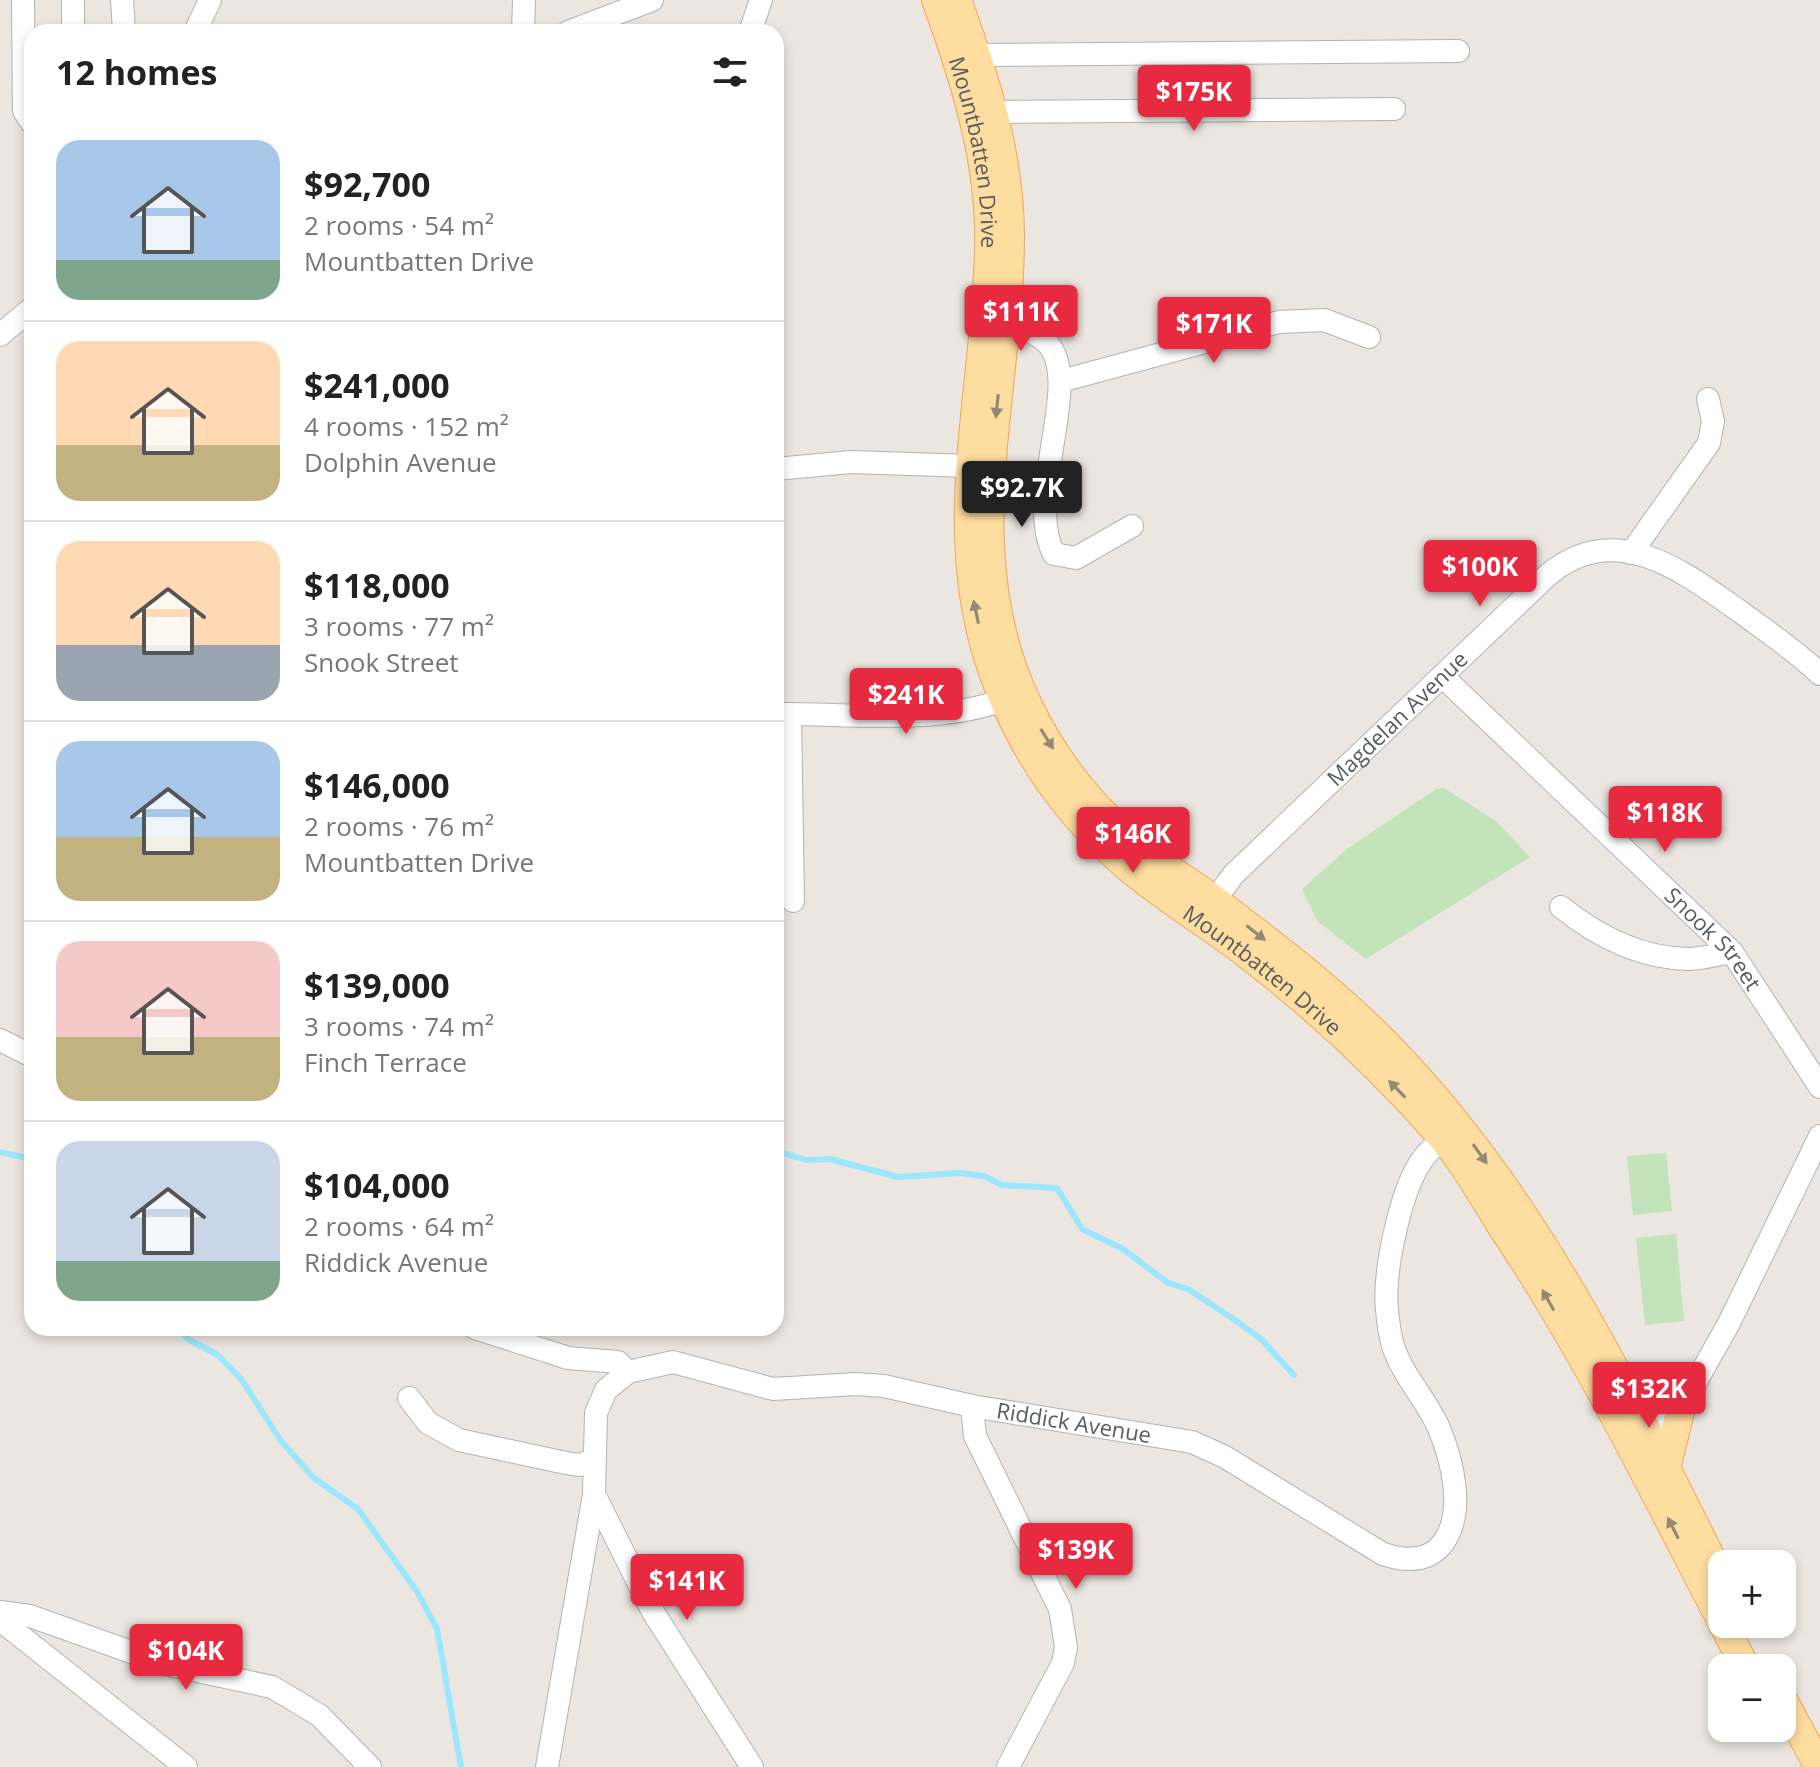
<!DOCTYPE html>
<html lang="en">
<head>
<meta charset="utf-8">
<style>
	:root { --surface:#fff; --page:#f6f6f6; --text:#222; --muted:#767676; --line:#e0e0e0; --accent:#e72a3f }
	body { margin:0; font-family:"Open Sans",sans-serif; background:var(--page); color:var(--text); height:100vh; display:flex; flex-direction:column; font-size:30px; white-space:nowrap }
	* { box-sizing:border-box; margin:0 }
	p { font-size:26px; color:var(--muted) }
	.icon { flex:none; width:44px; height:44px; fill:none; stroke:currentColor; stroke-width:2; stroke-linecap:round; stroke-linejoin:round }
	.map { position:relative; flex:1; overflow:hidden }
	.side { position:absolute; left:24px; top:24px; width:760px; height:1312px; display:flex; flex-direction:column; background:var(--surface); border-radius:24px; box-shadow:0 4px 12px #0003 }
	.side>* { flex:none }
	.buttons { position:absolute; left:1708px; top:1550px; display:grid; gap:16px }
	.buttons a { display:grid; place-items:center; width:88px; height:88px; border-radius:16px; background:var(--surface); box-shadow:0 4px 12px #0003; font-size:40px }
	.price { position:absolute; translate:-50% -68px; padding:0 18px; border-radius:8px; background:var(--accent); color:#fff; font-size:26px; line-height:52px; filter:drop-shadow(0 2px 4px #0008) }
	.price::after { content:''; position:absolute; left:50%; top:48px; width:24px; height:18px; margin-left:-12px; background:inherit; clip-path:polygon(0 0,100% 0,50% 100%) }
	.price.active { background:#222; color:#fff }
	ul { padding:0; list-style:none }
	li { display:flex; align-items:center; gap:24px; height:200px; padding:0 32px }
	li+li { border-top:2px solid var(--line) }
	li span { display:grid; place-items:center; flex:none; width:224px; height:160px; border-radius:24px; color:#555 }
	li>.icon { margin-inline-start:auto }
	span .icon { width:96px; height:96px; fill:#fffc; stroke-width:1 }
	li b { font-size:34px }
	h2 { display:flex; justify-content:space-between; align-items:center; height:96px; padding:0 32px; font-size:34px }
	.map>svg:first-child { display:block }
	.green { fill:#c3e3bb }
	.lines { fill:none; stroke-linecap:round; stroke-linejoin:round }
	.stream { stroke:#9ce6fe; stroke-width:6 }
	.minor-casing { stroke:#b0b4b7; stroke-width:24 }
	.major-casing { stroke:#efa654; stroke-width:30 }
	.minor { stroke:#fff; stroke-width:22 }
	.major { stroke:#fedda1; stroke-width:28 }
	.oneway { fill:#928a77 }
	.labels { text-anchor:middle; stroke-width:7; stroke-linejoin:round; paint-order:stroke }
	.street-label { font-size:22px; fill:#585d60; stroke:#fff }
</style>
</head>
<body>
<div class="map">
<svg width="1820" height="1767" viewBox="0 0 1820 1767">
	<rect width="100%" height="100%" fill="#ebe6df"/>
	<!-- green -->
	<path class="green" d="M1444 788 1496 821 1530 857 1366 959 1317 921 1302 889 1347 849 1436 789Z
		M1666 1153 1672 1211 1633 1215 1627 1156Z
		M1676 1234 1684 1321 1645 1325 1636 1238Z"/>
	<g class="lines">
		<!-- stream -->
		<path class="stream" d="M776 1151 806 1160 830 1159 898 1177 960 1173 984 1176 1002 1185 1057 1188 1082 1229 1123 1249 1168 1283 1188 1289 1235 1320 1261 1339 1294 1375
			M0 1152 32 1159
			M180 1328 189 1340 218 1355 242 1380 281 1441 314 1478 358 1509 418 1593 437 1629 461 1767"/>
		<!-- minor casing -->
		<g class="minor-casing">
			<g id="minor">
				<path d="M23 0 24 111 32 123"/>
				<path d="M122 0 124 32"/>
				<path d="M73 32V0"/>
				<path d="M195 32 210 0"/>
				<path d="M523 32 524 0"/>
				<path d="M568 32 652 0"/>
				<path d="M750 32 761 0"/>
				<path d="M977 55 1458 51"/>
				<path d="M993 112 1394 109"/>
				<path d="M1006 322C1020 328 1039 333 1049 345 1082 386 1024 498 1054 554L1076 558 1132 526"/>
				<path d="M0 335 32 308"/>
				<path d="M1061 381 1279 322 1324 320 1369 337"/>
				<path d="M776 469 851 462 970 466"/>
				<path d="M1631 553 1709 443 1713 421 1708 399"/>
				<path id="s1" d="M1442 676 1732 952 1820 1087"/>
				<path d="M776 714C853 713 950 727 1019 693"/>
				<path d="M790 714 793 901"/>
				<path d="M1561 907C1597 936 1641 958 1688 959 1702 959 1718 954 1732 952"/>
				<path id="s2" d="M1205 913 1234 874 1548 575C1616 518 1684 572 1742 613 1769 633 1796 651 1820 674"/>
				<path d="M0 1040 32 1056"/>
				<path d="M475 1328 568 1358 618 1362 628 1372"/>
				<path d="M409 1398 428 1423 459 1440 566 1463 579 1465 594 1460"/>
				<path d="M972 1406 975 1436 1060 1609 1066 1647 1063 1663 1008 1767"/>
				<path d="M1632 1438 1676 1410 1687 1398 1729 1323 1820 1136"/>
				<path d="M594 1494 653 1612 752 1767"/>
				<path d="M0 1612 30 1616 165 1664 272 1687 319 1715 370 1767"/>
				<path d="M0 1620 186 1767"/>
				<path id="s3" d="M547 1767 594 1494 596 1413 606 1390 628 1372 673 1362 773 1389 856 1384 884 1386 972 1406 1192 1442 1225 1457 1383 1554C1404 1561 1428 1563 1443 1543 1466 1512 1452 1459 1438 1426 1425 1398 1403 1376 1393 1346 1390 1335 1388 1322 1387 1310 1383 1273 1400 1194 1420 1163 1429 1149 1443 1139 1456 1129"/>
			</g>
		</g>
		<!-- major casing -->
		<g class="major-casing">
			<g id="major">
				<path id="s4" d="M936 0C965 79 992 165 989 250 985 407 937 551 1005 702 1033 766 1076 824 1130 869 1168 901 1213 927 1253 959 1320 1011 1384 1071 1440 1135 1465 1163 1484 1199 1504 1230 1587 1354 1653 1490 1722 1622"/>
				<path d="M957 0C984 74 1010 155 1010 235 1010 395 954 550 1027 703 1055 762 1097 814 1149 854 1170 871 1195 885 1217 902 1276 947 1337 993 1388 1046 1537 1198 1628 1392 1722 1580"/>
				<path d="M1666 1468 1682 1404"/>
				<path d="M1723 1624 1746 1668"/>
				<path d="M1782 1698 1819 1767"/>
			</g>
		</g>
		<!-- minor -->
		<use href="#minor" class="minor"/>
		<!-- major -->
		<use href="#major" class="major"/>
	</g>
	<!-- one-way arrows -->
	<defs><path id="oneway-solid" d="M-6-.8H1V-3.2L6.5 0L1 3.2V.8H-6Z" transform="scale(2)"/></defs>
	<g class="oneway">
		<use href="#oneway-solid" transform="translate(997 406) rotate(96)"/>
		<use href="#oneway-solid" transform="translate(976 612) rotate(-102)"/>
		<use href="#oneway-solid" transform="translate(1047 739) rotate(58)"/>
		<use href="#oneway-solid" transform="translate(1256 933) rotate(38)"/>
		<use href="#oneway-solid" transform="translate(1397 1089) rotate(-134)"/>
		<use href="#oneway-solid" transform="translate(1480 1154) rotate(54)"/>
		<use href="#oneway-solid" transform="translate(1548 1300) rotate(-119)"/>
		<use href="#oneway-solid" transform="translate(1673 1528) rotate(-117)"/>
	</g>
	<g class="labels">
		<!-- street labels -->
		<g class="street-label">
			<text dy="8" stroke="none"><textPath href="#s4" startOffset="158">Mountbatten Drive</textPath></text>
			<text dy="8" stroke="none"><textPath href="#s2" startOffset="274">Magdelan Avenue</textPath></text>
			<text dy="8" stroke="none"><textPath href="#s1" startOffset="378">Snook Street</textPath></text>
			<text dy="8" stroke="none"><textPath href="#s4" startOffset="1092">Mountbatten Drive</textPath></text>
			<text dy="8" stroke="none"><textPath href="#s3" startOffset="866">Riddick Avenue</textPath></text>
		</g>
	</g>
</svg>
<div class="buttons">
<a>+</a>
<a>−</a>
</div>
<b class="price" style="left:1194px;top:133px">$175K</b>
<b class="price" style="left:1021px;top:353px">$111K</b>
<b class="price" style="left:1214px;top:365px">$171K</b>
<b class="price active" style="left:1022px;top:529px">$92.7K</b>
<b class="price" style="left:1480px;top:608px">$100K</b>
<b class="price" style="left:906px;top:736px">$241K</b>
<b class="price" style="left:1665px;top:854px">$118K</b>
<b class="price" style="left:1133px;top:875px">$146K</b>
<b class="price" style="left:1649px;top:1430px">$132K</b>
<b class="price" style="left:1076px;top:1591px">$139K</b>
<b class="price" style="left:687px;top:1622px">$141K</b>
<b class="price" style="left:186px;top:1692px">$104K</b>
<section class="side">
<h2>12 homes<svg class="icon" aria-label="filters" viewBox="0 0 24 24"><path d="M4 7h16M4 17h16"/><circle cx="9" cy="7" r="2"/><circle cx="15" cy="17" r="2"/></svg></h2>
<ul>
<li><span style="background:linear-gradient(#a9c7e8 75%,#7fa58c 0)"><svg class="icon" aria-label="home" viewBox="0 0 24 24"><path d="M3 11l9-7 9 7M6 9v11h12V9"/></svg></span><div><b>$92,700</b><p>2 rooms · 54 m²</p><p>Mountbatten Drive</p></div></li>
<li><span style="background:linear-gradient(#ffd9b3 65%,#c2b280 0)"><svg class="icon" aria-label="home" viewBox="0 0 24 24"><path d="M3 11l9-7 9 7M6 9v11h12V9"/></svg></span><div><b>$241,000</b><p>4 rooms · 152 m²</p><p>Dolphin Avenue</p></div></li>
<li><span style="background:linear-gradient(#ffd9b3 65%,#9aa5b1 0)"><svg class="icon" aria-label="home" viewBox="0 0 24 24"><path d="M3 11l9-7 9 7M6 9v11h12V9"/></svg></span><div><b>$118,000</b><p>3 rooms · 77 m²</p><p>Snook Street</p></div></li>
<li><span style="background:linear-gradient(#a9c7e8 60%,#c2b280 0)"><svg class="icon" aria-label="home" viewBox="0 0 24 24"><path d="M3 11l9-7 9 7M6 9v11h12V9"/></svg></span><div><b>$146,000</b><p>2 rooms · 76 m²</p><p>Mountbatten Drive</p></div></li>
<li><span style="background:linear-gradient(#f6c9c9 60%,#c2b280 0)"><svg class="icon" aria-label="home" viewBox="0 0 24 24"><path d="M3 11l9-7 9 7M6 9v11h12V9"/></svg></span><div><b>$139,000</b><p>3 rooms · 74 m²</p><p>Finch Terrace</p></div></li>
<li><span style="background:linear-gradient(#c9d6e8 75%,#7fa58c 0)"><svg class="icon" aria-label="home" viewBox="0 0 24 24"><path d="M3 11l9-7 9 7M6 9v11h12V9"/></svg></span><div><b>$104,000</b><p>2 rooms · 64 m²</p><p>Riddick Avenue</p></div></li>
</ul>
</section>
</div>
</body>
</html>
